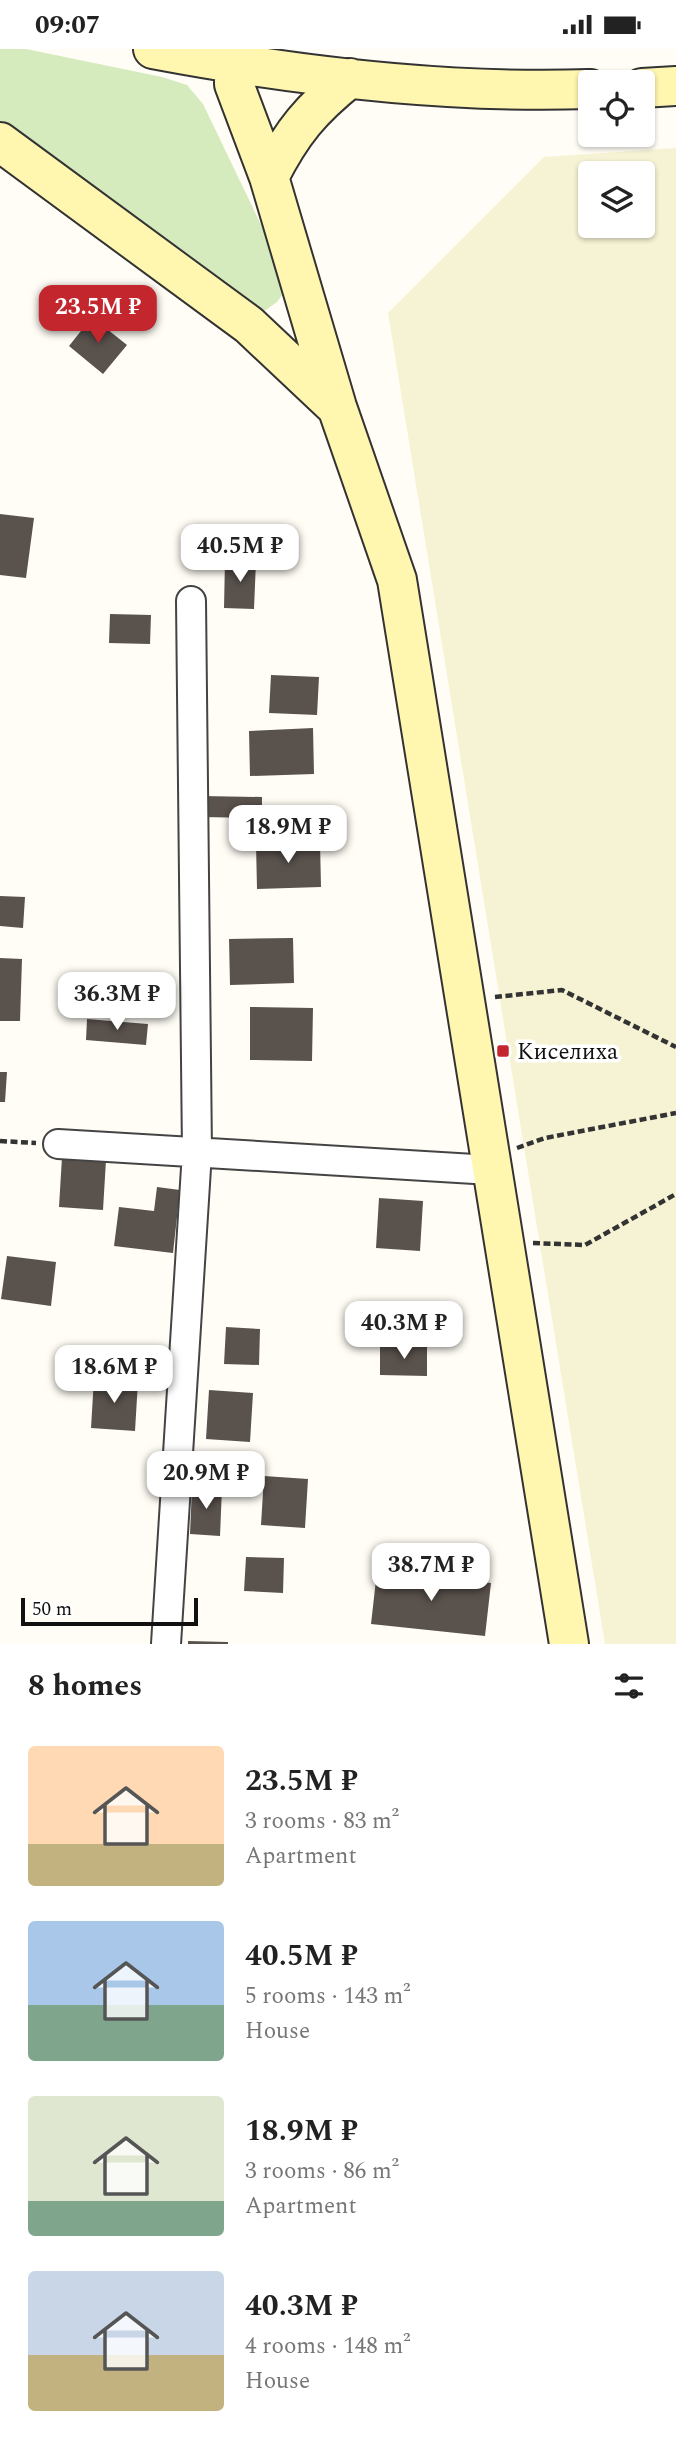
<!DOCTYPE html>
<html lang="en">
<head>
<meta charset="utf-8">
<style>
	:root { --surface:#fff; --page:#f6f6f6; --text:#222; --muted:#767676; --accent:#c4262e }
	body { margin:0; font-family:Spectral,serif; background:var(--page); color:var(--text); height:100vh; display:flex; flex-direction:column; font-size:26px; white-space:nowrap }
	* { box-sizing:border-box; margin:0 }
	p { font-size:23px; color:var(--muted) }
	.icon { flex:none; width:38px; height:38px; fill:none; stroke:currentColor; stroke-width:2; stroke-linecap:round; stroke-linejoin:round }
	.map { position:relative; height:1595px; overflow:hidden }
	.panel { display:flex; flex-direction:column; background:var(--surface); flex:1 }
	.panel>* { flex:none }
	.fabs { position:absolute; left:578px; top:21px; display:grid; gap:14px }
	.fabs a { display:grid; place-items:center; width:77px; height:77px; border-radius:7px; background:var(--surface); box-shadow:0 2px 5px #0004; font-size:35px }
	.scale { position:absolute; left:21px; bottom:18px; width:177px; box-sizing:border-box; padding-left:7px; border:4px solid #111; border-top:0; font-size:19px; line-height:24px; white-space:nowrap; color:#111; -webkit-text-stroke:5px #fff; paint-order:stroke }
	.price { position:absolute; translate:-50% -60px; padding:0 16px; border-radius:14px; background:#fff; color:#222; font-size:23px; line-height:46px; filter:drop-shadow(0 2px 4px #0008) }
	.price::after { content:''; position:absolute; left:50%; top:42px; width:21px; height:16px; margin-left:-10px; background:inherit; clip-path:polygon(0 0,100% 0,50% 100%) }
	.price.on { background:var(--accent); color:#fff }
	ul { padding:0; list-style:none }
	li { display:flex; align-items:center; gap:21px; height:175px; padding:0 28px }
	li span { display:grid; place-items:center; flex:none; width:196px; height:140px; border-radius:7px; color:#555 }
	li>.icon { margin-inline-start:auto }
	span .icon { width:84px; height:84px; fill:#fffc; stroke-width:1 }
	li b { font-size:30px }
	h2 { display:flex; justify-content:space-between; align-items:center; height:84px; padding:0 28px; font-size:30px }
	.status { display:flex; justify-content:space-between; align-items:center; height:49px; padding:0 35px; background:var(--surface); direction:ltr }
	.status svg { height:19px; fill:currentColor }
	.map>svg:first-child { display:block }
	.farmland { fill:#f6f3d4; fill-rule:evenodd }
	.green { fill:#d5ebbd }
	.building { fill:#5a524d }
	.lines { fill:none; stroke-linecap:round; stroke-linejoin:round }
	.street-casing { stroke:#444; stroke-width:32 }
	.secondary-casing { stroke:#333; stroke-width:42 }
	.path { stroke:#333; stroke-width:4.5; stroke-dasharray:7 3.5; stroke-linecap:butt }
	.street { stroke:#fff; stroke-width:28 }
	.secondary { stroke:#fff6b0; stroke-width:38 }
	.poi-dot { fill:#c4262e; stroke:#fff; stroke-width:2.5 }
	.labels { text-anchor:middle; stroke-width:7; stroke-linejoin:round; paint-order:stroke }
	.poi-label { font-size:23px; fill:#111; stroke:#fff; text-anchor:start }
</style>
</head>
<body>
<div class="status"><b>09:07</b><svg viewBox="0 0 49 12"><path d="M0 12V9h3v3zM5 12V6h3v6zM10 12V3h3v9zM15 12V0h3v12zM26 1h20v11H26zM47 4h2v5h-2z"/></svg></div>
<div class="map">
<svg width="676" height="1595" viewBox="0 0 676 1595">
	<rect width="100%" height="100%" fill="#fffdf5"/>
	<!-- farmland -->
	<path class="farmland" d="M676 99V1595H605L388 264 544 108ZM590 124H642V177H590Z"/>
	<!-- green -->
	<path class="green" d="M0 0H26L162 28 187 36 203 55 277 209 287 239 277 253 263 263 237 252 0 90Z"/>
	<!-- building -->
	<path class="building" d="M92 268 127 296 103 325 69 297Z
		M0 465 34 469 26 529 0 526Z
		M225 511 256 512 254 560 224 559Z
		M110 565 151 566 150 595 109 594Z
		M271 626 319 628 317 666 269 664Z
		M313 679 314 725 250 727 249 682Z
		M202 747 262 748V769L201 768Z
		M320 793 321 838 257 840 256 795Z
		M0 847 25 848 23 879 0 877Z
		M293 889 294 934 230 936 229 890Z
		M0 909 22 910 20 972H0Z
		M250 958 313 959 312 1012 250 1011Z
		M87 970 148 975 146 996 86 991Z
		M0 1023H7L5 1053H0Z
		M62 1108 106 1111 103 1161 59 1158Z
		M157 1138 180 1141 173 1204 114 1197 119 1158 154 1162Z
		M379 1149 423 1152 420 1202 376 1199Z
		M7 1207 56 1213 51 1257 1 1250Z
		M226 1278 260 1280 259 1316 224 1315Z
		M380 1296 427 1297V1327L380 1326Z
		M94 1329 138 1332 135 1382 91 1379Z
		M209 1341 253 1344 250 1393 206 1390Z
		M264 1427 308 1430 305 1479 261 1476Z
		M192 1438 222 1439 220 1487 190 1485Z
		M246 1508 284 1509 283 1544 244 1542Z
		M377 1522 491 1534 485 1587 371 1575Z
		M188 1592 228 1593V1595H188Z"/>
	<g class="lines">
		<!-- street casing -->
		<g class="street-casing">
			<path id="street" d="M58 1095 491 1121
				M166 1595 197 1103 191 552"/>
		</g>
		<!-- secondary casing -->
		<g class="secondary-casing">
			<path id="secondary" d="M153 0C296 27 445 45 590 40
				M234 15V35L269 128 337 358 397 531 569 1595
				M642 39 676 37
				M0 93 249 276 335 357
				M269 128C292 83 311 60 350 29"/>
		</g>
		<!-- path -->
		<path class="path" d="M495 948 562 941 676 998
			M0 1092 36 1094
			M517 1099 545 1089 676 1064
			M533 1194 585 1196 676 1145"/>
		<!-- street -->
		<use href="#street" class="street"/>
		<!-- secondary -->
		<use href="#secondary" class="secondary"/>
	</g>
	<!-- markers -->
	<rect class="poi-dot" x="496" y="995" width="14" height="14" rx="3.5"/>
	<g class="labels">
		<!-- poi labels -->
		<g class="poi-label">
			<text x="517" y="1010">Киселиха</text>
		</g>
	</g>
</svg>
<div class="fabs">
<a><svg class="icon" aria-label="locate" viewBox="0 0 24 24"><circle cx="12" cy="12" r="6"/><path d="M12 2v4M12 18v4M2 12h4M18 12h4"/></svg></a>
<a><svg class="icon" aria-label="layers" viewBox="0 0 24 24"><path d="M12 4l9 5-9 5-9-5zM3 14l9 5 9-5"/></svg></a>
</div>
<div class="scale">50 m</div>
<b class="price on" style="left:98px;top:296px">23.5M ₽</b>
<b class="price" style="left:240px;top:535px">40.5M ₽</b>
<b class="price" style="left:288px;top:816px">18.9M ₽</b>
<b class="price" style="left:117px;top:983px">36.3M ₽</b>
<b class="price" style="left:404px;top:1312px">40.3M ₽</b>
<b class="price" style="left:114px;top:1356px">18.6M ₽</b>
<b class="price" style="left:206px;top:1462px">20.9M ₽</b>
<b class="price" style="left:431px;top:1554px">38.7M ₽</b>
</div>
<section class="panel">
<h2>8 homes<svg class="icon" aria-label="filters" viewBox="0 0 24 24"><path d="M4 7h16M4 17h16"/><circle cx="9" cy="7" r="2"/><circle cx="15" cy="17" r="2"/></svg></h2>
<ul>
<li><span style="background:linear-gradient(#ffd9b3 70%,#c2b280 0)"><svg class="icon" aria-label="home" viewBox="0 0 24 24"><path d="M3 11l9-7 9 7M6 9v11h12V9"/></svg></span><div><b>23.5M ₽</b><p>3 rooms · 83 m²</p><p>Apartment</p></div></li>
<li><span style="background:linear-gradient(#a9c7e8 60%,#7fa58c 0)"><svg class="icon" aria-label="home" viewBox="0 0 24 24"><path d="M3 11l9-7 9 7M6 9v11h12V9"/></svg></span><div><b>40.5M ₽</b><p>5 rooms · 143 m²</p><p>House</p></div></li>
<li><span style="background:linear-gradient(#dfe7d0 75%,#7fa58c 0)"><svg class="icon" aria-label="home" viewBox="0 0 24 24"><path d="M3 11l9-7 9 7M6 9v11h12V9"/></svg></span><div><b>18.9M ₽</b><p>3 rooms · 86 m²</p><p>Apartment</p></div></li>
<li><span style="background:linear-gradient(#c9d6e8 60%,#c2b280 0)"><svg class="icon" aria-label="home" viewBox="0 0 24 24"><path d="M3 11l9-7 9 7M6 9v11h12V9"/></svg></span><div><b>40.3M ₽</b><p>4 rooms · 148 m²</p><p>House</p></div></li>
</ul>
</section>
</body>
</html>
